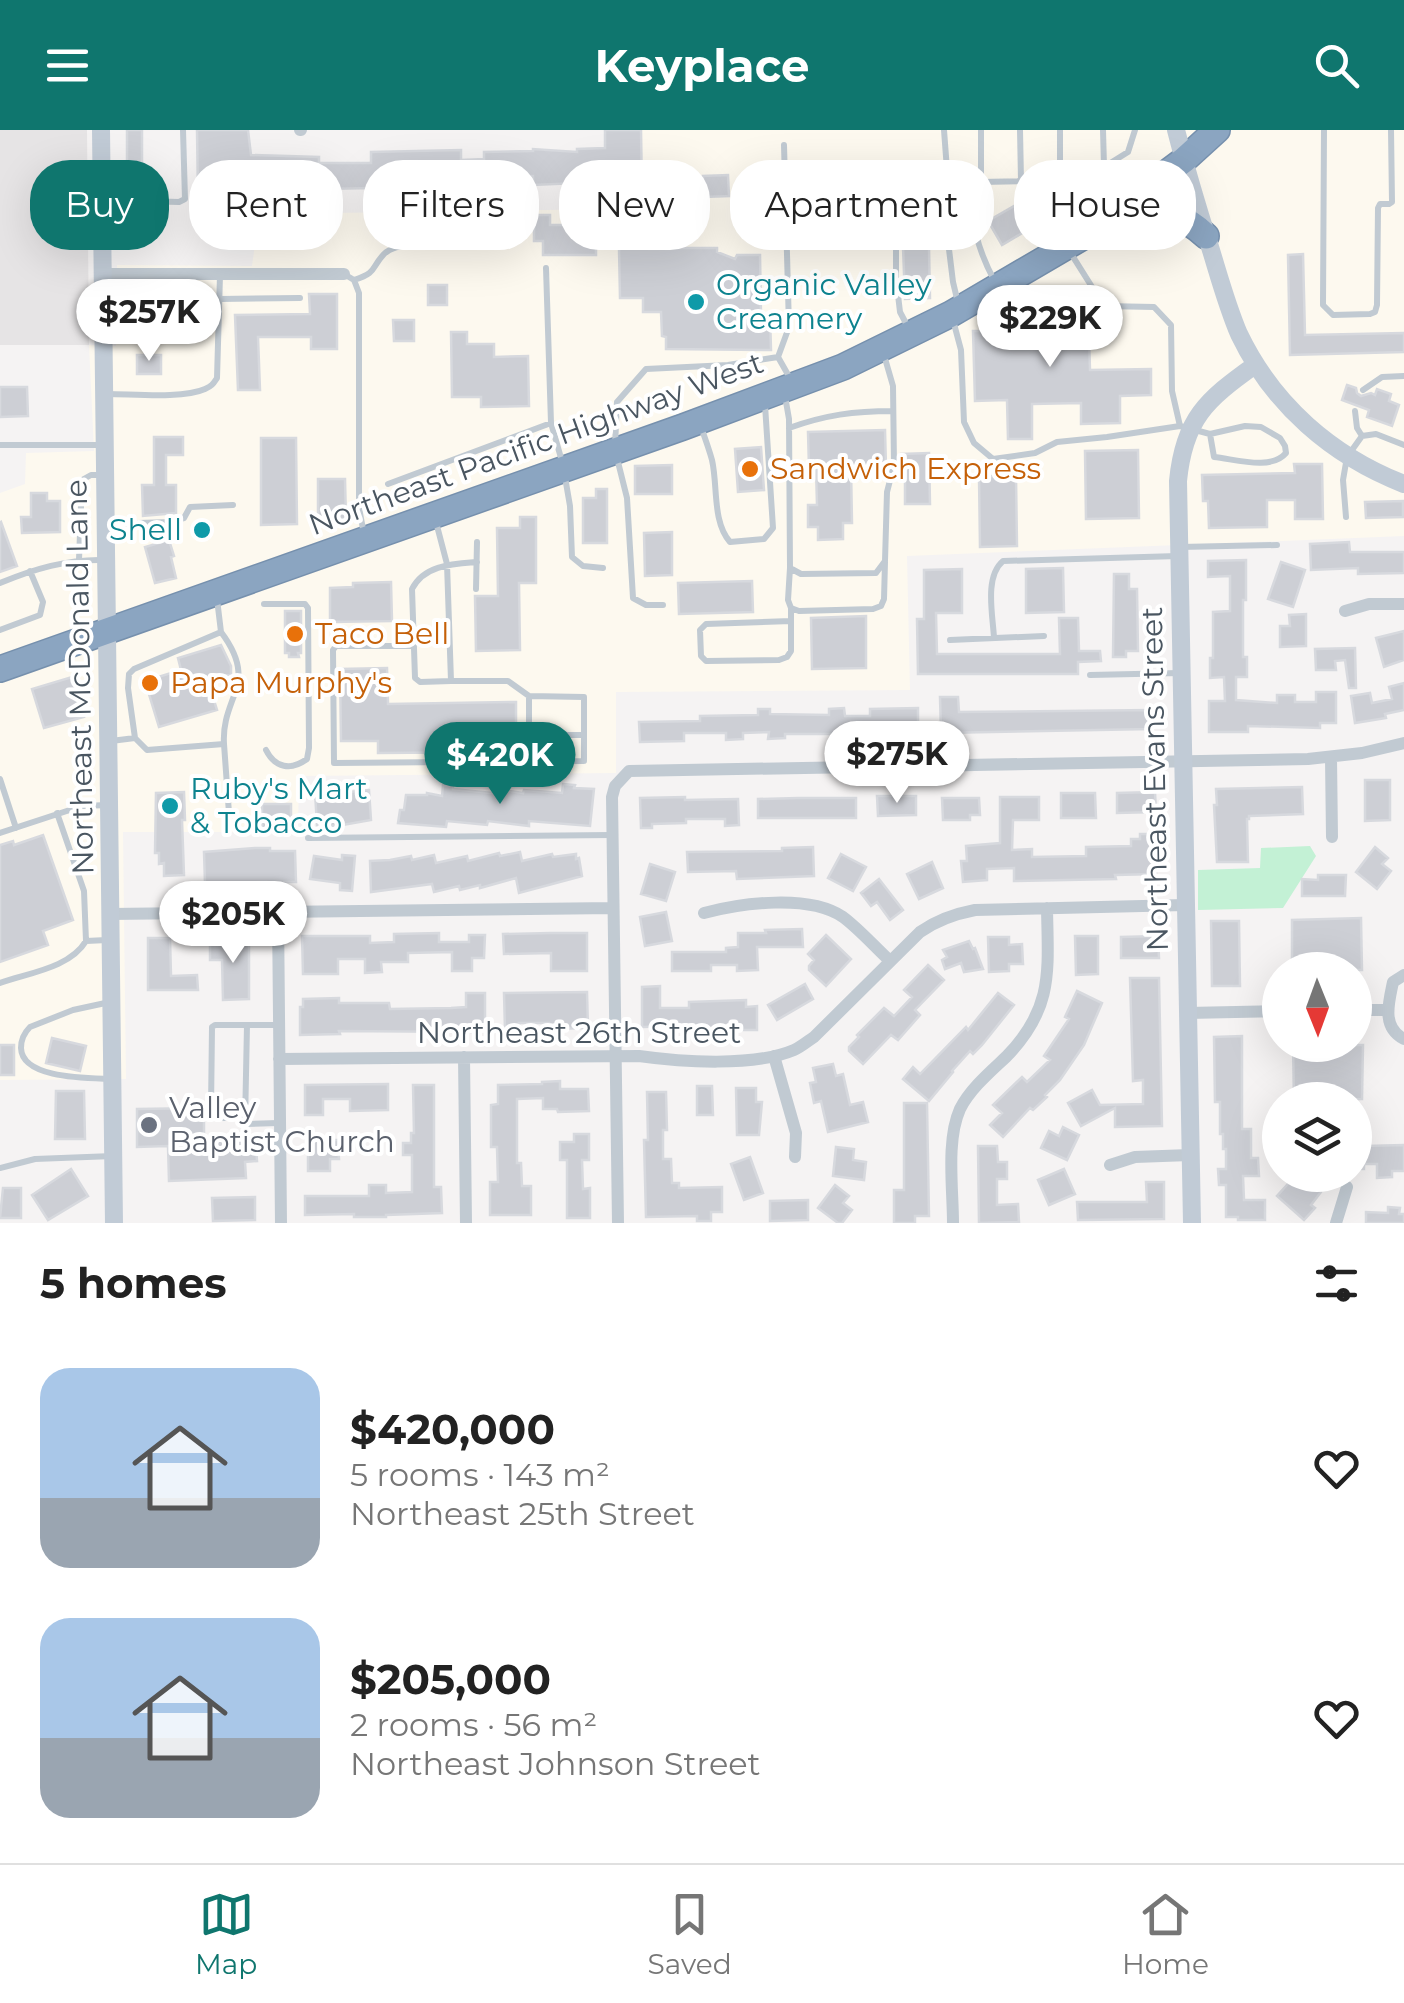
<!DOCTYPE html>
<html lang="en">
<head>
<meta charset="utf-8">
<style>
	:root { --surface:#fff; --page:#f2f2f2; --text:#222; --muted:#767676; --line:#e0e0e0; --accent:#0f766e }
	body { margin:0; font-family:Montserrat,sans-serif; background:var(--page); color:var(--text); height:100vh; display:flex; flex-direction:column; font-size:38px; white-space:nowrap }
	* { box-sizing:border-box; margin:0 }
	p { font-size:32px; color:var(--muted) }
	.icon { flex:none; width:55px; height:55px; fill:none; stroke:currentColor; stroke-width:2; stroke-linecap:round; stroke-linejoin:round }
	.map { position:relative; height:1093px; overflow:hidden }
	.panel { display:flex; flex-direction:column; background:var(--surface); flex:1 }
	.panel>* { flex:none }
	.banner { position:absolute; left:30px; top:30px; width:1345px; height:90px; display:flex; gap:20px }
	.needle { width:65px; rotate:179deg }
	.fabs { position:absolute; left:1262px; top:822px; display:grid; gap:20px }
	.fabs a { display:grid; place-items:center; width:110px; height:110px; border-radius:50%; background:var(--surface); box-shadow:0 10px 40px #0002; font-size:50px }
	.price { position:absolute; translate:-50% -85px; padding:0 22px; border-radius:35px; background:#fff; color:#222; font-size:32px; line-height:65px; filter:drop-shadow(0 2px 5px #0008) }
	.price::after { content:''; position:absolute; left:50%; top:60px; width:30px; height:22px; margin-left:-15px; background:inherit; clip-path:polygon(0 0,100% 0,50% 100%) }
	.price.active { background:var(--accent); color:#fff }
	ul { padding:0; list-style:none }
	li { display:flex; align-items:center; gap:30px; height:250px; padding:0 40px }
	li span { display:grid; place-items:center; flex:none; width:280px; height:200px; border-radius:30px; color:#555 }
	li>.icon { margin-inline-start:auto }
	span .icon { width:120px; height:120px; fill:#fffc; stroke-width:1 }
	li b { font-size:42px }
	h2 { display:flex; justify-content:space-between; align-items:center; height:120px; padding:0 40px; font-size:42px }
	.pill { padding:0 35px; border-radius:40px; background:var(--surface); box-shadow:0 10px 40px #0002; font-size:35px; line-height:90px }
	.pill.active { background:var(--accent); color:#fff }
	header { display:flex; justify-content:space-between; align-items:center; height:130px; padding:0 40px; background:var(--accent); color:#fff; font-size:45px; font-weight:700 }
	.tabs { display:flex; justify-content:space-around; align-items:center; height:140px; border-top:2px solid var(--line); background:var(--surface); font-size:28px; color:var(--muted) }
	.tabs a { display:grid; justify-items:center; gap:5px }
	.tabs .active { color:var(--accent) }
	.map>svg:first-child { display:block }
	.commercial { fill:#fdf9ef }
	.education { fill:#e6e4e5 }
	.green { fill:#c3f1d5 }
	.building { fill:#cdcfd5; stroke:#d7d9de; stroke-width:2.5 }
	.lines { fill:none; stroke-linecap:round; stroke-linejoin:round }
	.highway-casing { stroke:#7690ad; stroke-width:28 }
	.lane { stroke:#c1cad2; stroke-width:6 }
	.street { stroke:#c1cad2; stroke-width:12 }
	.secondary { stroke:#c1cbd6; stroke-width:18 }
	.highway { stroke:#8ba5c1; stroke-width:25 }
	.culture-dot { fill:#0f9aa8; stroke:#fff; stroke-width:4 }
	.food-dot { fill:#e8710a; stroke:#fff; stroke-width:4 }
	.worship-dot { fill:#6b7280; stroke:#fff; stroke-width:4 }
	.labels { text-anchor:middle; stroke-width:8; stroke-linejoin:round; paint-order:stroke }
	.culture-label { font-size:30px; fill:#0d838f; stroke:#fff; text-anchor:start }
	.street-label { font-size:30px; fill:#4a5661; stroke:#fff }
	.food-label { font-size:30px; fill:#c56008; stroke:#fff; text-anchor:start }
	.worship-label { font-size:30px; fill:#5b616d; stroke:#fff; text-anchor:start }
</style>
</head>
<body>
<header><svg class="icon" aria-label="menu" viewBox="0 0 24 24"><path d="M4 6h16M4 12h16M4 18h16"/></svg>Keyplace<svg class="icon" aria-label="search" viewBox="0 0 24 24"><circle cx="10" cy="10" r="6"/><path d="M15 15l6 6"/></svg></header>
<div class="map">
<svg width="1404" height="1093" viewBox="0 0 1404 1093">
	<rect width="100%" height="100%" fill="#f5f3f3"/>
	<!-- commercial -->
	<path class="commercial" d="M614 0H1404V406L907 426 910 560 616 562V643L299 646 298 702H123L126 949 0 950V363L25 354 26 323 94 321 89 215 116 216 117 135 252 136 259 84 612 79Z"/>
	<!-- education -->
	<path class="education" d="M0 0H87L89 215H0Z"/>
	<!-- green -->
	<path class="green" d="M1310 716 1316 726 1283 778 1198 780V740L1260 738 1261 718Z"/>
	<!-- building -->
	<path class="building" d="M127 0H142V44H146V64H127Z
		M197 0H248L251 25 319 27V33H371V22L461 20V30L484 29V22L533 21V19L577 22V19L605 18V0H641L642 61 578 60 577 53 533 55V46L506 47V54H483V61H468V46L410 51V46H389L391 76 407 75 408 86 435 85V102L374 103 373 58 271 60V48H238V42H214V66H198Z
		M728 45 729 66 704 67 703 46Z
		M1042 60 1056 83 1002 115 988 91Z
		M534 85H550V95H596V125H543V111H534Z
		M903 117H929L930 168 905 169Z
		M619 118H717V122L735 129 737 125H760L761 185H770L771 220 666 219V207L662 206 661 182H643V168H620Z
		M1303 124 1305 205 1404 203V222L1290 225 1288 125Z
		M428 155H447V175H428Z
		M158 158H183V169H187V181H201V199H158Z
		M309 164H337V219H311V207H258L260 260H238L235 185 310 184Z
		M1088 173 1090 240 1151 239V265L1120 266V293L1081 294V273L1032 274V309H1008L1007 270 975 271 973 201H1012V192H1039V174Z
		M393 190H414V211H394Z
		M451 202H467V214H494V227L528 226 529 276 481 277V267H452Z
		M137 225H161V244H137Z
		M1347 255 1356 258 1357 263 1361 266 1371 263 1375 265 1377 259 1391 264 1389 271 1399 275 1392 296 1367 287 1369 280 1342 270Z
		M0 257H27L28 286 0 287Z
		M885 300 886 337H851L852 393H843V409L818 410V397H808V375H817L816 338H809L808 302Z
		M154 307H183V325H166V355H176V383L143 386 142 355H154Z
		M261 308H296L297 394 261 395Z
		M761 317 764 360 738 362 735 319Z
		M1138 320 1139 388 1086 389 1085 321Z
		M929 323 930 374H905V336H901V324Z
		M1294 334H1322L1323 389H1295V370H1267V397L1209 398 1208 371H1203L1202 345 1295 343Z
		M672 335V364H635V336Z
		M979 346H1016L1017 416 980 417Z
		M318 349H345L346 389H318Z
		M596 359H607V413H583V368H596Z
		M31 363H47V371H60V402L22 403 21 387H31Z
		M1403 371V387L1366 388 1365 372Z
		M520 387H536V453H519L520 520 476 521 475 466H498L497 398H520Z
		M1 392 17 436 0 442V393Z
		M672 402V445L645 446 644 403Z
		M169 410 174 426 171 427 176 448 155 453 145 417Z
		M1349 412 1350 422H1404V443L1358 444V438L1311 440 1310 414Z
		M1246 430V470H1243V527H1247V547H1236V570L1277 573V565H1295V572H1316V562H1336V593H1320V598L1248 596V602H1209V571H1225L1224 547 1210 548V528H1213V482L1230 481V446L1208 447V431Z
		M1281 432 1305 440 1293 477 1268 469Z
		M1063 438 1064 482 1026 483V439Z
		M962 439V483H936L937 524H1060L1059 488H1078L1079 521H1100L1101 531 1078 532V544H918L917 489H924V440Z
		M1114 444H1129V459H1137L1138 521H1126V527H1113Z
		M752 451 753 482 679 484 678 453Z
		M391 452 392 491 330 492V458L353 457V453Z
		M285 481H301V523H298L299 527H289V523H285Z
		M1306 484V516L1280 517V496H1290L1289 485Z
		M866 486V538L812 539 811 488Z
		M1404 501V530L1384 537 1376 508Z
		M221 515 231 536V544L208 551 217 580 159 597 145 551 181 540 178 528Z
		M1355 518 1356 558H1349L1345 530 1335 531 1336 540H1316L1315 519Z
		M387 538 388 574 516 572V622L378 623V611H341L340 539Z
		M72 547 84 587 44 598 32 559Z
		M1404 553V580L1385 584 1386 588 1355 593 1351 566 1370 563 1372 573 1392 569 1389 557Z
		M940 567H958L959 582 1151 580V599L941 603Z
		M844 578 845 586H870V579L918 578V604H785V608L768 609 769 602 743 603V609L726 610V603H684V611L640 612 639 592 700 591V586L758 585V579H770V584L829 585V579Z
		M1365 650H1390V690L1365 691Z
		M563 654 575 655 574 658 594 659 590 696 529 691V696L488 691 487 695 447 691 446 697 398 693 400 680H404L406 665H427V663L442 666 443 655 453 656V659L502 664V660L523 663 524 660 562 663Z
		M1302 657 1303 684 1249 686V689H1247L1248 732H1217L1214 675H1217L1216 659Z
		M369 660 371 690 337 696 317 695 315 662H325L326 664Z
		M184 662 185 690H182L184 745 164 746V733L159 734V723H155L156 663Z
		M1155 662 1156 682 1117 683V663Z
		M1061 663H1095L1096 688H1061Z
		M877 666H916V685L878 686Z
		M685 667V670L738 669 739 695 725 696V689H686V693L652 694V698H641L640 668Z
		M1000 667H1039V690H1013L1012 720 1032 719V727L1086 726V717L1131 716V709H1140V704H1155L1156 744 1115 745 1116 749 1014 751V738L987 739V750L963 752 961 731H967L966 716 1000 713Z
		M798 668H856V688H758V669Z
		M942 668H979L980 685H970V690H943Z
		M262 674H291V692L286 691V702H262Z
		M43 705 73 790 43 801 48 815 0 832V715L13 711 14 715Z
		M813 717 814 746 737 749 736 741 688 742 687 722 782 721V718Z
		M1375 717 1388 728 1382 734 1391 741 1377 759 1356 742Z
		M255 718H270V721H295L296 752H284V757H266V752L233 753V758H216L215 753H205L204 722Z
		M520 722 522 731 552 724 553 727 576 724V729L579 728 582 746 519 763 516 748 480 758V755L460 760 459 756 434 762 432 754 371 762 370 731 390 730 411 726 412 730 434 725 436 733 467 726 468 731 499 723 500 726Z
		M841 724 866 737 853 761 828 748Z
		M342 725 355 726 352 761 340 760V753L310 749 314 726 342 730Z
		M932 732 943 758 919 769 907 744Z
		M650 734 675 742 666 771 641 764Z
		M1318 745H1346L1345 766H1302V749L1318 750Z
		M879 749 903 780 890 790 877 772 871 776 861 763Z
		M666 782 672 811 645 816 640 787Z
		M1361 788 1362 840H1292V790Z
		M1211 791H1239L1240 856H1212Z
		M802 799 803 817H757L758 840 737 841V835H711V841H672V822H726V818L738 817V803H766L765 800Z
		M439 803V812H469V805H485L484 828H472V841H452V822L408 823V832H381L382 842 365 843V829H338V844H303L302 806H370V813L394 812V804Z
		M551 803H587V841H551V823L504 824 503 804Z
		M826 805 851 829 826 856 809 840V836L814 830 808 824Z
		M1075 806H1098V844L1076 845Z
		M1158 806 1159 828H1121V807Z
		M249 807V869L223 870 222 830H210V808Z
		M988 807H1009V815L1022 814 1023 834H1009V841L989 842Z
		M148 808H170L171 846 197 845 198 860H148Z
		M969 811 973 819 975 818 983 839 964 842 961 833 945 839 942 830 947 827 943 820Z
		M928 835 944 850 915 880 920 885 898 910 891 905 863 934 849 921V917L859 907 857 905 884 878 894 886 912 867 904 860Z
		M1130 848H1159L1162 996 1115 997V978L1081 996 1068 973 1092 960 1100 975 1143 974V950L1133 951Z
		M805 854 813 869 777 890 768 875Z
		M660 856V878H689V872L746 870V877L757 876V900H689V896L642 897V857Z
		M1077 861 1102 873 1084 915 1060 950 1045 965 1047 967 1033 980 1030 978 1003 1007 990 995 1002 983 993 975 1022 947 1027 952 1050 930 1044 926 1069 889 1065 887Z
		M587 862 588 898 550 899 549 893H519L520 900H505L504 863Z
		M466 863H485V894H474V902L339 901 340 904 300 905V877H303V869L339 868V873H389L390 879 451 878 466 877Z
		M998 863 1014 875 982 915 973 924 970 921 952 941 953 942 929 971 903 949 913 937 920 944 966 897 968 900Z
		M1242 906V999H1251V1028H1258L1259 1046H1243L1244 1070H1265V1090H1238V1087H1226V1055H1219L1218 1039H1226V1019H1223V1004H1220V972H1215L1214 907Z
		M52 908 86 916 80 941 46 933Z
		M0 915H14V945H0Z
		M1293 915H1363L1362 969 1294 970Z
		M833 934 836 946 843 944 850 975 863 972 868 992 828 1002 821 971 814 973 810 953 816 952 813 938Z
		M560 951V959H588L589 981 558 982 557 979H543V968L517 969V1033H521L522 1056H531V1085H490V1052H498L497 1017H491V975L498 974V955L542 954V952Z
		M388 954V980L350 981V969H323V985H305V955Z
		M413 955H434V1057H441L442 1083 386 1085V1087H354V1084L305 1085V1066H369V1055H386V1063L412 1062V1025H403V1013H411V1003H414Z
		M697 956H712L713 985H697Z
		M736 958H756V972H762L759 1005H737Z
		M56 961H84L85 1009H55Z
		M647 962H666L667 1000H663V1029H671L672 1053H679V1058L722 1057V1082H711V1091H697V1086L646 1087 644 1010H648Z
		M904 973H927L929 1086H915V1093H894V1060H904Z
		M204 978V1009L243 1007V1015H256L257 1031 245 1032 246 1048 169 1051 168 1016 137 1017V979Z
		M1063 997 1079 1005 1067 1030 1041 1018 1049 1001 1059 1006Z
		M1355 1002H1365V1016L1404 1015V1041H1392V1047L1377 1048V1034H1364V1039H1355Z
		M574 1004H589V1030H582L583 1059 590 1058V1088H567V1030H560V1012H574Z
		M308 1010H338L339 1029H330V1041H308Z
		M978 1016H997L998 1032H1007V1049H997V1075L1018 1074 1019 1092 979 1093Z
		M836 1017 854 1019 853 1030 866 1032 864 1050 833 1046Z
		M750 1027 763 1063 744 1070 731 1034Z
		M71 1039 88 1066 48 1090 32 1065Z
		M1064 1039 1075 1064 1049 1075 1038 1050Z
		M1296 1045H1301L1321 1062 1311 1075 1315 1078 1304 1090 1277 1066Z
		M1146 1052H1164V1089L1078 1090 1077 1072H1147Z
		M835 1055 849 1066 843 1073 852 1080 842 1093H838L818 1078Z
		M3 1058H21V1088H0Z
		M255 1067V1090L213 1091 212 1068Z
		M808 1070V1090L770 1091V1071Z
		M1388 1077 1400 1078 1399 1084H1404V1093H1366V1082L1388 1083Z"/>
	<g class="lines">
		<!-- highway casing -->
		<g class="highway-casing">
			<path id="highway" d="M1125 74C1158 80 1181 82 1206 106
				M0 539 683 297 843 237 951 184 1098 98 1125 74 1184 30 1217 0"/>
		</g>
		<!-- lane -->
		<path class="lane" d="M944 0 948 53 951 56H977
			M981 0V52
			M1020 0 1021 50
			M1060 0V50
			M1103 0 1104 36
			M1324 0 1323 175 1333 185 1370 184 1375 182 1377 175 1378 78 1380 74H1389L1392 72 1391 0
			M1072 50 1095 93
			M103 70 179 72 185 69 183 0
			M1070 122 1104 176 1154 177 1171 195 1172 261 1180 296
			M546 138 551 293 563 335
			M344 144 354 150 359 163V378L364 404
			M354 150C378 142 370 139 384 124 399 109 445 114 466 114
			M995 152C981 126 962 79 981 52L1072 50 1104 37 1128 22 1135 0
			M219 169 300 168
			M953 190 961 220 964 292 974 313 993 329 1035 323 1057 312 1107 307 1180 296 1210 304 1245 296 1261 297 1280 308 1285 316 1286 323C1271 341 1235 329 1214 327L1210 304
			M909 199 900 182 896 148V106L906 94 937 93 947 103 953 152 958 173
			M778 227 789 197 784 15
			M1363 260 1382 247 1404 246
			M108 264C133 264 183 269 205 259 212 256 213 254 217 248L220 145
			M785 266 789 289 790 438 801 444 876 443 885 431 887 362 894 335 893 256 884 225
			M1355 281 1357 298 1362 306
			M701 297C705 308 709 319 712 330 718 356 712 391 730 412L764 409 773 398 765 275
			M789 298C825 285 854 281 893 281
			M0 315H103
			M615 316 617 272 646 239 728 235 778 227 791 250
			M617 328 627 368 633 468 646 475H663
			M565 347 570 376 572 427 583 436 603 438
			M388 354 551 293
			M1346 387 1343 350 1347 327 1362 306 1376 304 1404 315
			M107 394 170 392 184 388 190 377 233 375
			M1180 417 1277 415
			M79 430 82 350 91 345H103
			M790 438 788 470 791 478 799 481 873 479 881 476 884 469 885 432
			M0 453C34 439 67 429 104 430
			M476 459 477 412
			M217 469 221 502 134 539 129 544 128 558 135 608 147 620 224 614 229 683
			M264 474H305L308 478 309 618 307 629C291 641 275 638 266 620
			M791 491 706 494 700 500 701 526 706 531 779 530 787 527 791 521V478
			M0 500 40 485 43 472 30 441
			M221 502C260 554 221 566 224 614
			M994 508C993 486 984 447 1003 431L1178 426
			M950 510 1044 506
			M414 516H336L333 520 334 633 584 631V567L529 566 508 551H451L447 434 436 392
			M1090 545 1180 543
			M451 551 420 552 415 548 412 459C424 435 452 434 477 432
			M529 566V602L532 605H584
			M111 611 135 608
			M0 649 16 698
			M57 683 84 761 86 811
			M0 703 82 676 108 675
			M308 708 611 705
			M0 853C28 843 70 838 86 811L107 810
			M110 872 73 880 30 897C24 903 21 909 21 918 22 949 88 948 111 949
			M277 895H247L245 994 278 993
			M245 988H214L211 979 212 897 215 895H247
			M0 1038 35 1029 113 1026"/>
		<!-- street -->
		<path class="street" d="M300 0H301
			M103 144H344
			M1345 481 1369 474H1404
			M1331 628 1332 707
			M278 782 281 1093
			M704 783C742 773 809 764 843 787 859 799 874 816 889 830
			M110 784 613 778
			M1404 845 1393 852C1389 872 1381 897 1404 909
			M1355 880H1387
			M1187 883 1280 881
			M774 926 796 1003 795 1027
			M464 927 466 1093
			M279 929 639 926C681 932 754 937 794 920 801 917 808 911 814 907L920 802C937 790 954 784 975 780L1185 775
			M1110 1035 1135 1027 1190 1025
			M618 1093 612 667 615 656 629 641 1308 629 1362 623 1404 613
			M953 1093C953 1059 946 1010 960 979 970 959 990 942 1006 927 1054 878 1048 841 1047 778
			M1336 1093 1347 1057"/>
		<!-- secondary -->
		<path class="secondary" d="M101 0 114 1093
			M1176 0C1186 39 1198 79 1210 117 1219 146 1227 176 1239 204 1273 275 1332 326 1404 354
			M1192 1093 1178 351C1184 289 1206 270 1255 235"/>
		<!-- highway -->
		<use href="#highway" class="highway"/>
	</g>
	<!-- markers -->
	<g class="culture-dot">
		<circle cx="696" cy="172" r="10"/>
		<circle cx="202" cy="400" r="10"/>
		<circle cx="170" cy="676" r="10"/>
	</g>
	<g class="food-dot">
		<circle cx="750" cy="339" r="10"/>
		<circle cx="295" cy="504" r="10"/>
		<circle cx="150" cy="553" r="10"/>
	</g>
	<circle class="worship-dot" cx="149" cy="995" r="10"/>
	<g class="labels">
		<!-- culture labels -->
		<g class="culture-label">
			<text x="716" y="165">Organic Valley<tspan x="716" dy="34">Creamery</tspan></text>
			<text x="182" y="410" text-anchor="end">Shell</text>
			<text x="190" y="669">Ruby's Mart<tspan x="190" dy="34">&amp; Tobacco</tspan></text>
		</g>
		<!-- street labels -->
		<g class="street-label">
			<text transform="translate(536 314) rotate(-20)" y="10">Northeast Pacific Highway West</text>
			<text transform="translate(80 547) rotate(-91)" y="10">Northeast McDonald Lane</text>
			<text transform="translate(1155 649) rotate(-91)" y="10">Northeast Evans Street</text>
			<text x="579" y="913">Northeast 26th Street</text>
		</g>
		<!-- food labels -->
		<g class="food-label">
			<text x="770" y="349">Sandwich Express</text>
			<text x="315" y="514">Taco Bell</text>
			<text x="170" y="563">Papa Murphy's</text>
		</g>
		<!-- worship labels -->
		<g class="worship-label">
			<text x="169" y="988">Valley<tspan x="169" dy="34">Baptist Church</tspan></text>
		</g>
	</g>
</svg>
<div class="fabs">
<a><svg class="needle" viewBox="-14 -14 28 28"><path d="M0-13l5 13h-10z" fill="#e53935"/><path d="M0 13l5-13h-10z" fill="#767676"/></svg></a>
<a><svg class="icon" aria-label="layers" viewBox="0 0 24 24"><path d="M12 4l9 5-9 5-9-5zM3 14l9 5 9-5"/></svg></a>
</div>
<b class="price" style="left:149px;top:234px">$257K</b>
<b class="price" style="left:1050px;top:240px">$229K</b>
<b class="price" style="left:897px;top:676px">$275K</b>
<b class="price active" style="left:500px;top:677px">$420K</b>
<b class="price" style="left:233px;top:836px">$205K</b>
<div class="banner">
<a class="pill active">Buy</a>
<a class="pill">Rent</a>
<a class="pill">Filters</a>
<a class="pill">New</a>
<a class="pill">Apartment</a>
<a class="pill">House</a>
</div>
</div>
<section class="panel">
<h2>5 homes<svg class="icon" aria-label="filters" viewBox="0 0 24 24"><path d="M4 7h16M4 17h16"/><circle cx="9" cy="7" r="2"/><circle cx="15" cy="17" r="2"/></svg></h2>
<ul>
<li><span style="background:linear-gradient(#a9c7e8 65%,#9aa5b1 0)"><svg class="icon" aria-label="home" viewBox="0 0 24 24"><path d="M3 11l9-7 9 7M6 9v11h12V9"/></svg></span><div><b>$420,000</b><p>5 rooms · 143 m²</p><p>Northeast 25th Street</p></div><svg class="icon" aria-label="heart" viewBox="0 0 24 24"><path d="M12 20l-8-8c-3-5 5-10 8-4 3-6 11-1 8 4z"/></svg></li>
<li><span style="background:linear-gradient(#a9c7e8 60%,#9aa5b1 0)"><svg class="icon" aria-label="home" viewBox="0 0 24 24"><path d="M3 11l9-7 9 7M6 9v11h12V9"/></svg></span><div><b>$205,000</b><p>2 rooms · 56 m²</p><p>Northeast Johnson Street</p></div><svg class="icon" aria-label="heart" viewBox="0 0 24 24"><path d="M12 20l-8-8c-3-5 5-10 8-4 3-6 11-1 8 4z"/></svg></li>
</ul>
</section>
<nav class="tabs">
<a class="active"><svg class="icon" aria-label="map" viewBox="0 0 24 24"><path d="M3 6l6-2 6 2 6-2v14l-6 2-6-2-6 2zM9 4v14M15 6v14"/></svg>Map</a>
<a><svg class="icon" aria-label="saved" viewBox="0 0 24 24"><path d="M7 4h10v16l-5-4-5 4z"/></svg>Saved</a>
<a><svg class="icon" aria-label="home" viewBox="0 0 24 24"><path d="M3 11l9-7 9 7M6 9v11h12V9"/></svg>Home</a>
</nav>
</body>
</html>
